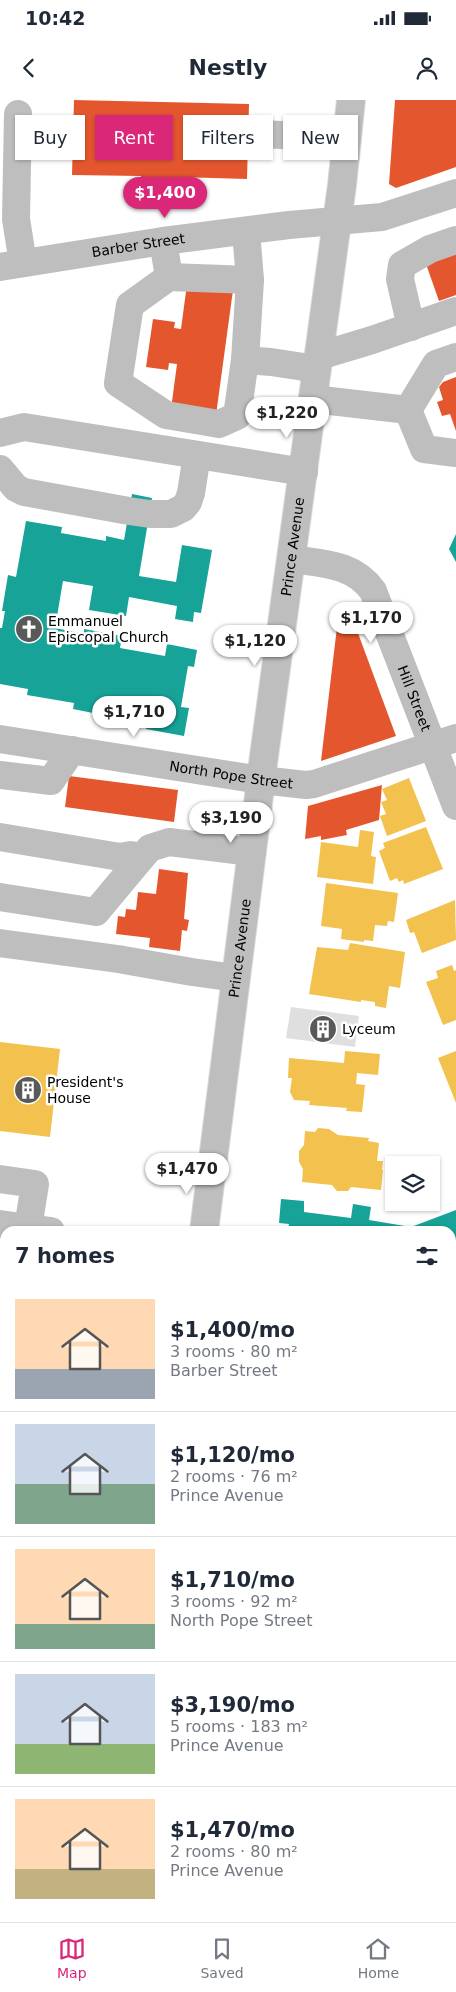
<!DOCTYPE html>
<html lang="en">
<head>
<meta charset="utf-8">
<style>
	:root { --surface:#fff; --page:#f6f6f7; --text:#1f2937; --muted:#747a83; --line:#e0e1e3; --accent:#db2777 }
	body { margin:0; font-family:"DejaVu Sans",sans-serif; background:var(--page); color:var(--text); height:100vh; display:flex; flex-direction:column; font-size:19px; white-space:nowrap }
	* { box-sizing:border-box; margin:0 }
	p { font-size:16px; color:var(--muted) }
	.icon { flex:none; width:28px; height:28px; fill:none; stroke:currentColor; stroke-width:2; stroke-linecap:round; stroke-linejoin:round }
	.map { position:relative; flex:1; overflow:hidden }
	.side { position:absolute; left:0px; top:1126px; width:456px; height:696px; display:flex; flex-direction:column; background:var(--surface); border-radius:15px 15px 0 0; box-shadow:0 1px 4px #0004 }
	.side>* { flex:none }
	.hud { position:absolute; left:15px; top:15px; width:426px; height:45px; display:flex; gap:10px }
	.buttons { position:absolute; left:385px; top:1056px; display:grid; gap:10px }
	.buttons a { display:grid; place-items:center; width:55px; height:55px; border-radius:0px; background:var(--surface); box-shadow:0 1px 4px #0004; font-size:25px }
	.price { position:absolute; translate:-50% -42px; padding:0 11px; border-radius:18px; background:#fff; color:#222; font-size:16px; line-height:32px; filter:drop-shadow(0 1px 2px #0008) }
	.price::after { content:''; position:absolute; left:50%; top:30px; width:15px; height:11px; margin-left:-8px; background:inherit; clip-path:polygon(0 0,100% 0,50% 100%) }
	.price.on { background:var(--accent); color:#fff }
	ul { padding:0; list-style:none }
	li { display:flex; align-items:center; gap:15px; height:125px; padding:0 15px }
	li+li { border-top:1px solid var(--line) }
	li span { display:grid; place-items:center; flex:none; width:140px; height:100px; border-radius:0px; color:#555 }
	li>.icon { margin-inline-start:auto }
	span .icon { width:60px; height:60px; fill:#fffc; stroke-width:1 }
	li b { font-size:21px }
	h2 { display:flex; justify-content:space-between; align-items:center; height:60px; padding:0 15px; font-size:21px }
	.tag { padding:0 18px; border-radius:0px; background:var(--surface); box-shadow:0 1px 4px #0004; font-size:18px; line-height:45px }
	.tag.on { background:var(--accent); color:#fff }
	.status { display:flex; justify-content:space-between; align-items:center; height:35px; padding:0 25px; background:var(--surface); direction:ltr }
	.status svg { height:14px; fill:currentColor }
	header { display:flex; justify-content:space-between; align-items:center; height:65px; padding:0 15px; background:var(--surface); font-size:22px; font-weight:700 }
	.menu { display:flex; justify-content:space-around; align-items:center; height:70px; border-top:1px solid var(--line); background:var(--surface); font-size:14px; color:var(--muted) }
	.menu a { display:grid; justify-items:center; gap:2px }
	.menu .on { color:var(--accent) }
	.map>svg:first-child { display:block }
	.homes { fill:#f2c14e }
	.shops { fill:#e4572e }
	.public { fill:#17a398 }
	.building { fill:#dfdfdf }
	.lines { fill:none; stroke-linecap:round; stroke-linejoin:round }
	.major-casing { stroke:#dbdbdb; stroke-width:30 }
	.minor { stroke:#bebebe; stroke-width:28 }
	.major { stroke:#bebebe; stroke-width:28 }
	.labels { text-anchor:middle; stroke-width:5; stroke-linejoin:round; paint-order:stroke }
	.street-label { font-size:14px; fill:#000; stroke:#fff }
	.poi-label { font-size:14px; fill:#000; stroke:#fff; text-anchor:start }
</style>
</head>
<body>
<div class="status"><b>10:42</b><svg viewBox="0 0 49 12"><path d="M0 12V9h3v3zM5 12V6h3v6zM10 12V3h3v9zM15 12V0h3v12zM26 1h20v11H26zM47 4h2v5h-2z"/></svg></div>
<header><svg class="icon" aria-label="back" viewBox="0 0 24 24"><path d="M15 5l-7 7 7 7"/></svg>Nestly<svg class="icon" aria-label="person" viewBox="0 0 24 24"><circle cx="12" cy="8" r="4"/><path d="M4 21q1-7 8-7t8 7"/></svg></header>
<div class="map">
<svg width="456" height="1822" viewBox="0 0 456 1822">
	<rect width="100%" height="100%" fill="#fff"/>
	<!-- homes -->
	<path class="homes" d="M409 678 426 721 387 736 380 716 386 714 381 702 387 700 382 689Z
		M426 727 443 769 404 784 403 780 399 782 397 778 390 781 379 751 385 748 383 743Z
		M360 730 374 732 371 756 376 757 373 784 317 777 321 742 358 747Z
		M326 783 398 793 394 822 388 821 387 826 375 825 373 841 364 840V842L341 839 342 829 321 826Z
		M455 800 456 840 422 853 414 832 410 833 406 820Z
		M350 843 405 852 400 888 389 886 386 908 375 906V902L361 900V902L309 894 317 847 348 850Z
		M452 865 454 871 456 870V920L443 925 426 882 438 878 436 871Z
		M0 942 60 949 50 1037 0 1031Z
		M345 951 380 954 378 975 357 973 356 984 365 985 362 1012 346 1011 347 1008 309 1005 310 1001 294 1000 290 992 292 978H288L289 958 344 963Z
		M456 951V1003L438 958Z
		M318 1028 329 1029 338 1035 369 1038 368 1041 379 1043 377 1061H383L382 1070H383L381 1090 351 1087 348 1091H337L332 1085 302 1082 303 1069 299 1062V1051L304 1045 305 1031 315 1032Z"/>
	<!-- shops -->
	<path class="shops" d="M74 0 249 4 247 79 178 77 177 91 141 90V76L72 75Z
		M395 0H456V67L396 88 389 84Z
		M456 153V195L439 201 426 164Z
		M187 184 233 190 216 315 171 309 177 264 169 263 168 270 146 267 153 219 175 222 174 228 181 229Z
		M456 277V331L450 314 442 316 437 302 443 300 439 287 443 282Z
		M355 525 396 636 321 661 337 527Z
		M69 676 178 690 174 722 65 707Z
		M382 685 379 720 346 730 347 735 321 740V736L305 739 308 706Z
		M159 769 188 773 184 819 189 820 187 831 182 830 180 851 149 847 150 838 116 834 118 816 125 817 126 809 136 810 138 792 156 794Z
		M286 1818H326L328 1822H282L281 1819Z
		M380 1818H446L448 1822H381Z"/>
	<!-- public -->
	<path class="public" d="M132 394 152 398 139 476 176 482 182 445 212 450 201 513 194 512 193 522 175 519 177 506 129 497 126 516 89 510 93 486 63 481 55 528 84 534V529L122 536 120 548 165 556 167 544 197 550 194 567 188 566 181 607 189 608 184 636 146 629 149 611 110 604 108 616 73 609 74 603 27 595 28 589 0 584V528H2L5 511H2L8 475 16 477 26 421 62 427 61 433 106 441V436L124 440Z
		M456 434V462L449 449Z
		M281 1099 304 1101V1112L351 1118 353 1104 371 1107 369 1120 411 1127 456 1110V1219L451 1208V1131H288L289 1124 279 1123Z"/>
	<!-- building -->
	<path class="building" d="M291 907 359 916 355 947 286 938Z"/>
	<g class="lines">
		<!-- major casing -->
		<g class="major-casing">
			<g id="major">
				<path id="s4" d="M204 1131 264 656 342 85 351 0"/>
				<path d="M118 1822V1818"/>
			</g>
		</g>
		<!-- minor -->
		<g class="minor">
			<path d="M18 14 16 119 23 163"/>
			<path d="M260 34 347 38"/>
			<path d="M163 141 169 177 130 205 118 283 166 315 219 324 237 316 245 260 271 262 317 269"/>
			<path id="s1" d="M0 167 163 141 289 125 382 117 456 93"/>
			<path d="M169 177 250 180"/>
			<path d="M411 227 400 179 402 165 430 149 456 140"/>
			<path d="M319 256 372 240 456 211"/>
			<path d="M456 257 436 264 408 310 424 349 456 353"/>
			<path d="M245 260 250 180 246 131"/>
			<path d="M313 299 408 310"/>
			<path d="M0 333 24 327 304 372"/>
			<path d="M0 369 16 388 24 392 129 411 150 414H171L183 408 188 402 191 393 197 355"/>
			<path id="s2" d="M292 459C323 464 353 463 373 491L456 706"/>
			<path id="s3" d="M0 639 261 680 306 685 314 684 456 638"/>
			<path d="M0 675 51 681 72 650"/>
			<path d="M0 737 120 757 131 755 141 758 150 748 169 742 252 752"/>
			<path d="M0 797 96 812 141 758"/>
			<path d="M0 843 118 859 192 872 236 878"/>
			<path d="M0 1079 35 1084 28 1128"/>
			<path d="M0 1124 51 1131"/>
			<path d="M0 1167H5"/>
			<path d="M0 1243 5 1244"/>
			<path d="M451 1377 456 1393"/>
			<path d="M0 1418 5 1419"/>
			<path d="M451 1445 456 1444"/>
			<path d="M451 1599 456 1597"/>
			<path d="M451 1649 456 1647"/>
			<path d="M0 1664 5 1665"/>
			<path d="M451 1718 456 1716"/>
			<path d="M0 1746 5 1747"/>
			<path d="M350 1818 352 1822"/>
			<path d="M118 1819 148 1818"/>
		</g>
		<!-- major -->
		<use href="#major" class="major"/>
	</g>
	<!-- icons -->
	<defs>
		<g id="church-disc" transform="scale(1.4375)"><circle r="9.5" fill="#595959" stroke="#fff"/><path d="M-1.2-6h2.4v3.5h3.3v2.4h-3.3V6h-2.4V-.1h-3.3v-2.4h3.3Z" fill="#fff"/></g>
		<g id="building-disc" transform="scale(1.4375)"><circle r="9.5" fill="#595959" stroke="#fff"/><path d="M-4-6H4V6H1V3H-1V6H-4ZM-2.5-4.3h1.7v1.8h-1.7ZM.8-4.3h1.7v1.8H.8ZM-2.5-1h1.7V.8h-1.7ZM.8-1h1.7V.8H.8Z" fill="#fff"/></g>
	</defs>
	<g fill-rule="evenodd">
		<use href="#church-disc" x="29" y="529"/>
		<use href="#building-disc" x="323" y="929"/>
		<use href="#building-disc" x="28" y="990"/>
	</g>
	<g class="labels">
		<!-- street labels -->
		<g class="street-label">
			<text dy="5" stroke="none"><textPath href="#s1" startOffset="140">Barber Street</textPath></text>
			<text dy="5" stroke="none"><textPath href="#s4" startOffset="690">Prince Avenue</textPath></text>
			<text dy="5" stroke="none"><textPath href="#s2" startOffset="205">Hill Street</textPath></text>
			<text dy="5" stroke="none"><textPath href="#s3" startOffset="234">North Pope Street</textPath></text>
			<text dy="5" stroke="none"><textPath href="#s4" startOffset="285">Prince Avenue</textPath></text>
		</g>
		<!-- poi labels -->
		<g class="poi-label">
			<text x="48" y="526">Emmanuel<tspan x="48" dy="16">Episcopal Church</tspan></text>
			<text x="342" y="934">Lyceum</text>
			<text x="47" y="987">President's<tspan x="47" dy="16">House</tspan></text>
		</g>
	</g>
</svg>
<div class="buttons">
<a><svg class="icon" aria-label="layers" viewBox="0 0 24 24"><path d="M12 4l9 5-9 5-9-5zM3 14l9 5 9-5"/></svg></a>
</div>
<b class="price on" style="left:165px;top:119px">$1,400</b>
<b class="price" style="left:287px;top:339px">$1,220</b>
<b class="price" style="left:371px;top:544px">$1,170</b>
<b class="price" style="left:255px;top:567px">$1,120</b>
<b class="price" style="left:134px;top:638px">$1,710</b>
<b class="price" style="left:231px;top:744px">$3,190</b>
<b class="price" style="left:187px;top:1095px">$1,470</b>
<div class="hud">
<a class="tag">Buy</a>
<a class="tag on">Rent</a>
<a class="tag">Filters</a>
<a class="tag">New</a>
</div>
<section class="side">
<h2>7 homes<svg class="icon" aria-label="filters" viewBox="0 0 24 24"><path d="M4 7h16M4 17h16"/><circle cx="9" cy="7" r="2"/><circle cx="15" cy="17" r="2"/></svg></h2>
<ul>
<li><span style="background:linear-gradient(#ffd9b3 70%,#9aa5b1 0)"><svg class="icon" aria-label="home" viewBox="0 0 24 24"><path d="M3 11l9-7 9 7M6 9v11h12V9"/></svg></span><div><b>$1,400/mo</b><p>3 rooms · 80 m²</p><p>Barber Street</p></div></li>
<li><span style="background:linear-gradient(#c9d6e8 60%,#7fa58c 0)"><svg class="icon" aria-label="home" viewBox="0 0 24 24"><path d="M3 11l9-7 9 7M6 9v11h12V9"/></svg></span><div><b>$1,120/mo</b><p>2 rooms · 76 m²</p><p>Prince Avenue</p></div></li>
<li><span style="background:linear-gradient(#ffd9b3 75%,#7fa58c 0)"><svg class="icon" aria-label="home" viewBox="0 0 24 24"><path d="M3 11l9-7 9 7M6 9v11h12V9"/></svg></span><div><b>$1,710/mo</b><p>3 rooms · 92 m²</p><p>North Pope Street</p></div></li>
<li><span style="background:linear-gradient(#c9d6e8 70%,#8fb573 0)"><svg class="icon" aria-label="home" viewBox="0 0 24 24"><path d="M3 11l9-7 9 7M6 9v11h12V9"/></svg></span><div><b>$3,190/mo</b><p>5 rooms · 183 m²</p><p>Prince Avenue</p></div></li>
<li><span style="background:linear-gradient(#ffd9b3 70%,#c2b280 0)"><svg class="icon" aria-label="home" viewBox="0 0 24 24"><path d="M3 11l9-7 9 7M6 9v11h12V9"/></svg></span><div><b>$1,470/mo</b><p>2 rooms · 80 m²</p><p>Prince Avenue</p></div></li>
</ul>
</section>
</div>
<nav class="menu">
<a class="on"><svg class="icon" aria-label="map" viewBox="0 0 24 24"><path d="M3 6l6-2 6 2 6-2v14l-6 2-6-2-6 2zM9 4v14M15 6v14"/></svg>Map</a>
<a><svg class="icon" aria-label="saved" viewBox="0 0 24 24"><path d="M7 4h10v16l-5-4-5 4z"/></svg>Saved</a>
<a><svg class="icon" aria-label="home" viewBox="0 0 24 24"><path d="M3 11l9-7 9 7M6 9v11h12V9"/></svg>Home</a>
</nav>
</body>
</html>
